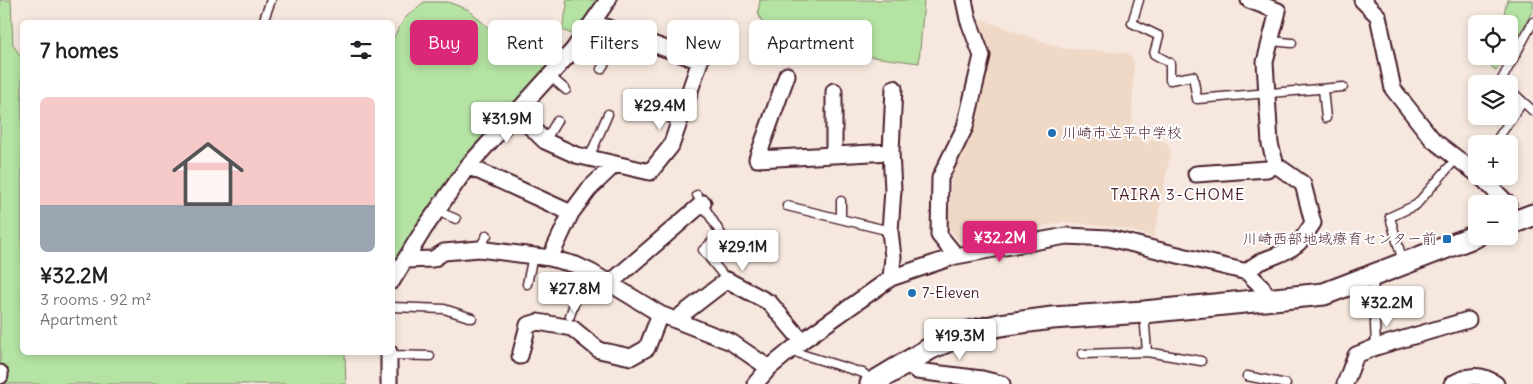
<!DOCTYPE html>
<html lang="en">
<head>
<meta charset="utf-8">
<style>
	:root { --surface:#fff; --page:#f6f6f6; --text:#202124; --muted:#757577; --accent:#db2777 }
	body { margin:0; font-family:Delius,"Klee One",sans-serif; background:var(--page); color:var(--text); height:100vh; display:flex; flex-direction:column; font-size:19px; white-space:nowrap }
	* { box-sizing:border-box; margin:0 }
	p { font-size:16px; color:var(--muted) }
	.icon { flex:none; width:28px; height:28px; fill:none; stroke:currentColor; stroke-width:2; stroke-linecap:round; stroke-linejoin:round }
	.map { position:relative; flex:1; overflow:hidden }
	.side { position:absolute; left:20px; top:20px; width:375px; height:335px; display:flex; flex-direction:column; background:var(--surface); border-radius:8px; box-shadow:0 2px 8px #0003 }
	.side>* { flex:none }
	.hud { position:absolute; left:410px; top:20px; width:475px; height:45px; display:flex; gap:10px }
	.buttons { position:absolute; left:1468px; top:15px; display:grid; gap:10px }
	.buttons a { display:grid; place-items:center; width:50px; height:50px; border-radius:8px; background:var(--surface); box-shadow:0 2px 8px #0003; font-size:25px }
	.price { position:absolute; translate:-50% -42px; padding:0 11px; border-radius:5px; background:#fff; color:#222; font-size:16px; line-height:32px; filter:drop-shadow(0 1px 2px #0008) }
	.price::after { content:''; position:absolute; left:50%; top:30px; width:15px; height:11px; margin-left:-8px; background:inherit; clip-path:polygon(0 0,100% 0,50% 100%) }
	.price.active { background:var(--accent); color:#fff }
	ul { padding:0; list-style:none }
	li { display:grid; align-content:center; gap:10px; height:265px; padding:0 20px }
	li span { display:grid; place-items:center; height:155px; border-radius:8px; color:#555 }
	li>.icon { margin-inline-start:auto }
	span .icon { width:90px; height:90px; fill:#fffc; stroke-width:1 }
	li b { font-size:21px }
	h2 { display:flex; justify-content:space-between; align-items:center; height:60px; padding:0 20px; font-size:21px }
	.pill { padding:0 18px; border-radius:8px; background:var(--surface); box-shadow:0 2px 8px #0003; font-size:18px; line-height:45px }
	.pill.active { background:var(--accent); color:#fff }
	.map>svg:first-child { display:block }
	.built { fill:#f0d8c7 }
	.green { fill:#b4e3a3; stroke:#7f8167 }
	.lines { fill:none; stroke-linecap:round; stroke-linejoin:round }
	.lane-casing { stroke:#4a1f2b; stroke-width:11 }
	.street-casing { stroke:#4a1f2b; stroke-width:19 }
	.secondary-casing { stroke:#4a1f2b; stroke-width:25 }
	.lane { stroke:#fff; stroke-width:8 }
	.street { stroke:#fff; stroke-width:15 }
	.secondary { stroke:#fff; stroke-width:21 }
	.poi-dot { fill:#1f6fb2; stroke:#fff; stroke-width:2 }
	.labels { text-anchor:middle; stroke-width:4; stroke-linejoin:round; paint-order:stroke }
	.poi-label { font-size:15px; fill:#4a1f2b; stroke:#fff; text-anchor:start }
	.neighbourhood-label { font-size:16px; letter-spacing:1px; fill:#4a1f2b; stroke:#fff }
</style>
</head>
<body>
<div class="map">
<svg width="1533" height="384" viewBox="0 0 1533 384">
	<rect width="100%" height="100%" fill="#f6e8de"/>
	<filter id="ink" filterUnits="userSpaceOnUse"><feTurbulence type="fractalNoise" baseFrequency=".02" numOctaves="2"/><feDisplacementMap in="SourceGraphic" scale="10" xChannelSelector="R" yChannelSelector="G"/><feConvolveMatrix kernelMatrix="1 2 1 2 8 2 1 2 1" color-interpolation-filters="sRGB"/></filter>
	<g filter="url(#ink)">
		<!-- built -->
		<path class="built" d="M980 19 1061 48 1128 53 1134 62 1132 122 1126 128 1148 145 1150 139 1166 142 1171 151 1154 237 1122 228 1064 222 967 242 957 239 948 226 952 173 976 123 991 56Z"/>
		<!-- green -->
		<path class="green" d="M0 0H11L13 45 22 58V352L345 353 346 384H0Z
			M566 0H605L582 38 562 30 567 6Z
			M760 0H924L919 63 772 44 758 13Z
			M1507 0H1533V10L1509 53V24H1497L1504 14Z
			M424 2H448L469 10 492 31 525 36 565 51 393 272 392 40 405 18Z
			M1482 56H1507L1496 71Z"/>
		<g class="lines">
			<!-- lane casing -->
			<g class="lane-casing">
				<path id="lane" d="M1139 0 1132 23 1159 36 1154 54 1170 63V80L1193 76 1197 99 1343 87
					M263 22 271 0
					M1271 41 1292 43
					M601 69 624 34
					M550 76 566 90
					M1504 84 1501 81 1533 22
					M1323 89 1326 118
					M1509 89 1533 111
					M643 106 679 122
					M545 141 557 121
					M1494 144 1522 103
					M589 158 608 114
					M697 195 721 234 703 250 727 280
					M787 206 890 231
					M437 211 456 219
					M841 219V201
					M479 249 487 235
					M1403 262 1390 217 1416 205 1456 159
					M1373 276 1376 347
					M527 284 533 256
					M392 307 444 309 472 318
					M1144 313 1147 352 1201 361
					M570 316 585 270
					M791 351 863 373 873 381
					M1082 354 1147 352
					M389 355 430 356
					M1247 376 1286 384"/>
			</g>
			<!-- street casing -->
			<g class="street-casing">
				<path id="street" d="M1362 0 1378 16 1393 89 1433 140 1476 173
					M787 75 757 159 891 152
					M515 112 545 141 576 155 650 172 671 146 700 61 594 23
					M834 155V91
					M468 166 571 213
					M1196 174 1267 169 1276 165
					M1480 176 1508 204
					M956 256 939 235 940 178 965 127 982 56 968 19 964 0
					M550 258 571 213 589 189 614 165
					M405 260 433 259 444 252 479 249 550 258 576 265 591 272 660 314 731 342 769 368
					M1247 272C1262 256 1280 258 1296 245 1303 240 1308 230 1313 223L1303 184 1276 165 1270 144 1265 62 1278 11 1249 0
					M891 278 893 257 890 231 893 190 891 152 894 88
					M392 281 424 229 468 166 573 50 608 0
					M609 284 703 203
					M675 320 727 280 770 303 802 341
					M389 352V384
					M520 356 528 325 538 322 572 328 599 350 631 357 647 348 660 314
					M906 362 917 371 982 379 1002 384
					M0 373V376
					M755 384 769 368 802 341 891 278 956 256 1066 236 1109 238 1247 272 1261 286 1269 300
					M1345 384 1356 355 1376 347 1468 320
					M1452 384C1468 375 1481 373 1496 384"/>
			</g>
			<!-- secondary casing -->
			<g class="secondary-casing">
				<path id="secondary" d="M1509 224 1533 215
					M871 384 931 348 966 333 1000 325 1052 318 1144 312 1324 294 1476 236"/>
			</g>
			<!-- lane -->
			<use href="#lane" class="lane"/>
			<!-- street -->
			<use href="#street" class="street"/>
			<!-- secondary -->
			<use href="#secondary" class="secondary"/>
		</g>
	</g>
	<!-- markers -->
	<g class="poi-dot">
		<circle cx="1052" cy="133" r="5"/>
		<rect x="1442" y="234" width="10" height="10" rx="2.5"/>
		<circle cx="912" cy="293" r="5"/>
	</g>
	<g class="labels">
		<!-- poi labels -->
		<g class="poi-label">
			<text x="1062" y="138">川崎市立平中学校</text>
			<text x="1437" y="244" text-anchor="end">川崎西部地域療育センター前</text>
			<text x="922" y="298">7-Eleven</text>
		</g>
		<!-- neighbourhood labels -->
		<g class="neighbourhood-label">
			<text x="1178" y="200">TAIRA 3-CHOME</text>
		</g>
	</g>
</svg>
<div class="buttons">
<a><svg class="icon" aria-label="locate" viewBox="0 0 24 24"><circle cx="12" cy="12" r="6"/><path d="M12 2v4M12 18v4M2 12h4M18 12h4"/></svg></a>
<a><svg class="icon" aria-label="layers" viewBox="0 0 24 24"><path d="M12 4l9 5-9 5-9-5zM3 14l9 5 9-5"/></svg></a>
<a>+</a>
<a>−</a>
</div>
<b class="price" style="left:660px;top:131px">¥29.4M</b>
<b class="price" style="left:507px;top:144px">¥31.9M</b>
<b class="price active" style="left:1000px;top:263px">¥32.2M</b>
<b class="price" style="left:743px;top:272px">¥29.1M</b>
<b class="price" style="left:575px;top:314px">¥27.8M</b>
<b class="price" style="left:1387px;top:328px">¥32.2M</b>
<b class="price" style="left:960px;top:361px">¥19.3M</b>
<div class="hud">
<a class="pill active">Buy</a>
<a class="pill">Rent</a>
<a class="pill">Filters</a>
<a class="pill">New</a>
<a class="pill">Apartment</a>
</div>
<section class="side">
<h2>7 homes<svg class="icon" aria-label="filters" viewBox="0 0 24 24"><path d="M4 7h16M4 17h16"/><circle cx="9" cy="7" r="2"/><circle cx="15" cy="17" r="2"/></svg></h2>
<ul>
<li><span style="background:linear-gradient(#f6c9c9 70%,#9aa5b1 0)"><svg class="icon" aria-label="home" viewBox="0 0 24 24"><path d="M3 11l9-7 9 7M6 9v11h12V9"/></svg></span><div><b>¥32.2M</b><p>3 rooms · 92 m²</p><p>Apartment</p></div></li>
</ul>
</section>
</div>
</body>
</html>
